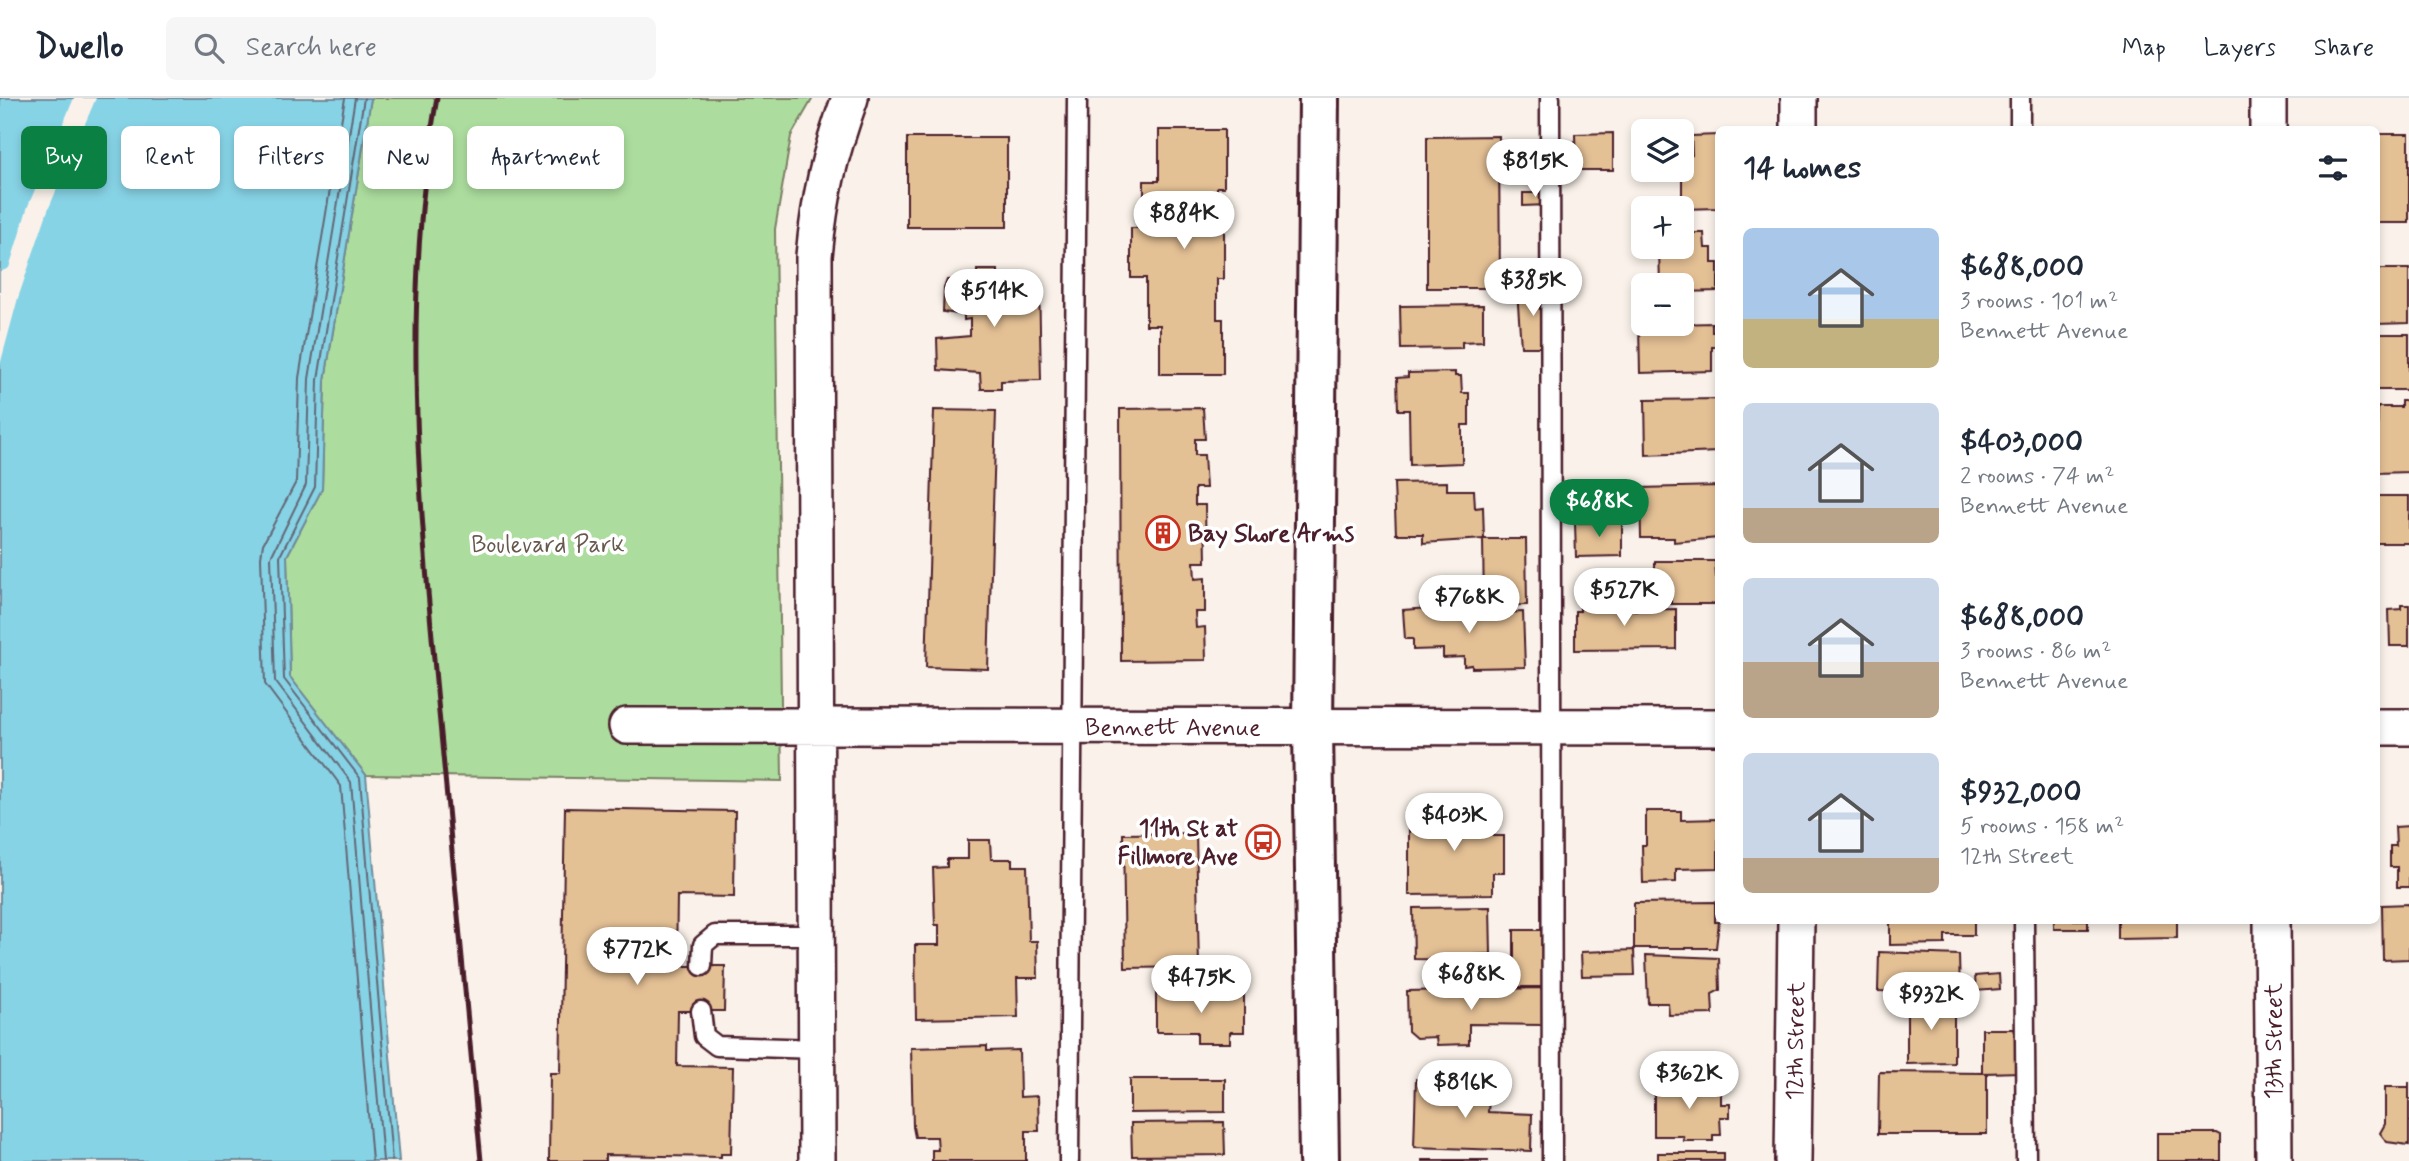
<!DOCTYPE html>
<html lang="en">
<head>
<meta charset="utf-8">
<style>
	:root { --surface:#fff; --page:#f6f6f7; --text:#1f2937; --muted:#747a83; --line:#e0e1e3; --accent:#0b8043 }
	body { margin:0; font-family:Mynerve,sans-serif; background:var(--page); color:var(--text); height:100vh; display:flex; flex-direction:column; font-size:26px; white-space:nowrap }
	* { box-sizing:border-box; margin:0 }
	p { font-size:23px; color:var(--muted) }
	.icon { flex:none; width:38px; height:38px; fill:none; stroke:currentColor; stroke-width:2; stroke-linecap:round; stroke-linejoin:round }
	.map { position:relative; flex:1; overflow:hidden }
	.panel { position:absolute; left:1715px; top:28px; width:665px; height:798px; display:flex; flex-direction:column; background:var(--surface); border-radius:10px; box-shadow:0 4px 10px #0003 }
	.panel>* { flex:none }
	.hud { position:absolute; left:21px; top:28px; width:665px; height:63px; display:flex; gap:14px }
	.controls { position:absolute; left:1631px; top:21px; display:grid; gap:14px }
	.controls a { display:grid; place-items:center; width:63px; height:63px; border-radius:10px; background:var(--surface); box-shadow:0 4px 10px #0003; font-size:35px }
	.price { position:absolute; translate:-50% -60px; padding:0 16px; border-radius:24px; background:#fff; color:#222; font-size:23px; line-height:46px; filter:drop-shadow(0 2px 4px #0008) }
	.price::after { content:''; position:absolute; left:50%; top:42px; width:21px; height:16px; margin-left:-10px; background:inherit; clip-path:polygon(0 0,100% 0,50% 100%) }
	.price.current { background:var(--accent); color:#fff }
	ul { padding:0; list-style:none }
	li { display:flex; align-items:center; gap:21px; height:175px; padding:0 28px }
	li span { display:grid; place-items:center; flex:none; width:196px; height:140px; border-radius:10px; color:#555 }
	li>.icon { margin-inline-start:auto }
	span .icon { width:84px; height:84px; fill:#fffc; stroke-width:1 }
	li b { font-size:30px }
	h2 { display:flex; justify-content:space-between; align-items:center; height:84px; padding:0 28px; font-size:30px }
	.tag { padding:0 24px; border-radius:10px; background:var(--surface); box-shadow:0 4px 10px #0003; font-size:24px; line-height:63px }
	.tag.current { background:var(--accent); color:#fff }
	header { display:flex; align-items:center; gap:42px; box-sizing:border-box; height:98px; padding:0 35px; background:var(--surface); border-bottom:2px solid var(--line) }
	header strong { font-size:33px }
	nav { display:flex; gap:38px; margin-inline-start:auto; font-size:24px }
	.search { width:490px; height:63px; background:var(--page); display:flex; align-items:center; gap:18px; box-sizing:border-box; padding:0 24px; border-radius:10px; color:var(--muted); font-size:26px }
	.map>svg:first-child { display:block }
	.green { fill:#acdd9e; stroke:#7b7e64; stroke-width:2 }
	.water { fill:#87d3e6; stroke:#6f8b9b; stroke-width:2 }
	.pier { fill:#faf2ea }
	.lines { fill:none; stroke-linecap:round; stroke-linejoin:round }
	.shore { stroke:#626776; stroke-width:2 }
	.building { fill:#e4c095; stroke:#4a1f2b; stroke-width:2 }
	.service-casing { stroke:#4a1f2b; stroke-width:23 }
	.minor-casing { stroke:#4a1f2b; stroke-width:40 }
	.secondary-casing { stroke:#4a1f2b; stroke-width:44 }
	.service { stroke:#fff; stroke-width:18 }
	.minor { stroke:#fff; stroke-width:35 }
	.secondary { stroke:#fff; stroke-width:38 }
	.rail { stroke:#4a1f2b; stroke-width:5 }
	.labels { text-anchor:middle; stroke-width:7; stroke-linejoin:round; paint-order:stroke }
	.poi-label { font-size:24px; font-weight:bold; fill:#4a1f2b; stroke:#fff; text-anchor:start }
	.park-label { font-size:24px; fill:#67584e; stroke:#fff }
	.street-label { font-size:24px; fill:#4a1f2b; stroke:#fff }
</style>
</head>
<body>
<header>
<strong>Dwello</strong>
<div class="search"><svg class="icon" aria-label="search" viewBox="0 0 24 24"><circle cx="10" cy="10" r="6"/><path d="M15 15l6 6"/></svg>Search here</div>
<nav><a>Map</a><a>Layers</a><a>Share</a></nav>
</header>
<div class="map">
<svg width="2409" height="1063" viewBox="0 0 2409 1063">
	<rect width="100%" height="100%" fill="#faf2ea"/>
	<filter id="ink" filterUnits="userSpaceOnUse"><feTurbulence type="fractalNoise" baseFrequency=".0143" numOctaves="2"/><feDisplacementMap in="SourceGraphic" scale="14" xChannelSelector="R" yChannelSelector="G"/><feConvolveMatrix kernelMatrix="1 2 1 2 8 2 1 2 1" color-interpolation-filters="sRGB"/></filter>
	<g filter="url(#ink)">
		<!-- green -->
		<path class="green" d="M371 0H813L791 38 775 131 782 683 366 677 290 579 287 458 322 391 325 282Z"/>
		<!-- water -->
		<path class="water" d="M0 0H371L325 282 322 391 287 458 290 579 366 677 399 1063H0Z"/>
		<!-- pier -->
		<path class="pier" d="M74 0H96L48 112 18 200 0 267V174L9 170 28 108Z"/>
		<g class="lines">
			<!-- shore -->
			<path class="shore" d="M345 0 299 280 296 384 263 446 261 459 265 586 341 688 372 1063
				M355 0 309 281 306 387 271 459 275 583 351 684 383 1063
				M364 0 318 282 315 389 280 458 284 581 360 680 392 1063"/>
		</g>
		<!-- building -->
		<path class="building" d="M1159 32H1224V89H1217V129H1224V181H1217V221H1223V276H1160V227H1146V180H1131V130H1144V83H1159Z
			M1613 35V72H1576L1575 36Z
			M2376 36H2409V125H2376Z
			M1718 37V110L1682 111V58L1692 57 1691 38Z
			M1499 38 1500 190H1427V39Z
			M907 40H1007V129H907Z
			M1523 95H1546L1547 107 1523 108Z
			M1682 135H1704L1705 150H1712V165H1718V193L1682 194V187H1660L1659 150H1683Z
			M2376 171H2409V225L2376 226Z
			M977 172H998V182L1039 181 1041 282 1001 283V291H981L980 275 938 272 937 241 970 238V221L964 222V217L943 214 944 190 947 182 977 181Z
			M1547 192 1548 249H1521L1517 193Z
			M1483 207V243L1462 244V250L1401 251 1400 208Z
			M1712 225V234H1718V249H1712V273L1640 275 1639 227Z
			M2376 236H2409V289L2405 292H2376Z
			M1455 274V278H1461L1462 295H1469V327H1462V365L1410 367 1409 312H1398L1397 280 1408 279V275Z
			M1717 301 1718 354 1646 357 1645 302Z
			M2401 303H2409V374L2376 375 2378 309H2401Z
			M1203 310 1205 341H1195V357H1204L1206 390H1195V407H1205L1206 464H1194L1195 481 1205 480V514H1195L1196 530 1205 529 1206 562 1121 563 1120 311Z
			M934 312 996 313 988 571 926 569Z
			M1447 384V392H1474L1475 410 1483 409 1484 441 1423 445V436H1396L1394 385Z
			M1718 388V440L1674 444V440H1641L1640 390Z
			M2376 398H2409V445H2376Z
			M1622 424V458L1576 459 1575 425Z
			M1483 441H1526L1527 507 1484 508Z
			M1655 463H1715L1716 479H1718L1716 506H1671V501L1655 502Z
			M1634 504V512L1676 511V551L1575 552V513H1580V505Z
			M1470 507 1471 516 1523 514 1525 569 1472 570V567L1464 568V559L1443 560V551L1413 552V541H1405L1403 512Z
			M2401 507H2409V548H2390L2389 512 2401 511Z
			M565 710 735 713 734 799 677 798 676 868H725L724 913H678L677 968 733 969 731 1056H721V1059L605 1057V1063H549L550 975H560Z
			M1646 713H1681V722L1718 721V770L1676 771V784L1643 785 1642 747H1646Z
			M1409 714H1493V738H1504V775H1493V796L1409 797Z
			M2409 728V789H2397V769H2390V748H2396L2395 729Z
			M1196 735 1199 869 1125 870 1123 736Z
			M968 742H990L991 761H1012V768H1027L1029 843H1037L1038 880H1017L1018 919 916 921 915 847H939V827H935L933 770 947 769V761H968Z
			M1715 804V824H1719L1716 850H1634V805Z
			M2409 806V861L2383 862 2382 807Z
			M1490 809 1491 856 1472 857V862L1414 861 1413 810Z
			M1890 822H1974V837H1945V846L1890 847Z
			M2054 822H2088V831H2054Z
			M2118 822H2177V840L2118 841Z
			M1514 832H1542V889H1514Z
			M1634 852 1635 877 1582 878 1581 854Z
			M1879 854 1959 857 1960 895 1878 893Z
			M1646 857 1719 860 1720 892 1712 896 1713 916 1669 917 1668 905H1648Z
			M1999 876 2000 891 1976 893 1975 878Z
			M1543 890 1544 927 1469 926V946L1437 947 1436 939 1416 940 1408 933 1407 893Z
			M1244 894V934H1230V945H1197V934H1156V895Z
			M1954 902V965L1907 966V903Z
			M1982 931H2021L2022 974 1982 975Z
			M987 948V953L1019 952 1020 999 1038 998 1039 1033H1026V1063H932V1052H938L937 1039H915L913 1029 911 950Z
			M1879 974 1987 975V1036H1878Z
			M1130 981H1225V1014L1130 1015Z
			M1416 981 1472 983V1001H1489L1488 1014 1532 1016 1531 1053 1414 1049Z
			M2409 984V1047L2387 1044 2380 1035 2385 1026V989H2409Z
			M1654 986H1721V1006H1730V1019H1720L1721 1037H1713V1043H1684L1683 1038H1654Z
			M1224 1024 1225 1057 1132 1058 1131 1025Z
			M2157 1035H2217L2221 1037V1063H2157Z
			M1658 1055H1724V1063H1658Z
			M1422 1062H1488V1063H1422Z"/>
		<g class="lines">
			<!-- service casing -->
			<g class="service-casing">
				<path id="service" d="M1550 0 1552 1063
					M2020 0V32
					M2024 822 2026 1063
					M702 868 703 847 715 837H816
					M701 913 704 938 717 948 817 951
					M1069 1063 1077 0"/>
			</g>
			<!-- minor casing -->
			<g class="minor-casing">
				<path id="minor" d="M1799 0V32
					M2268 0V32
					M627 628 1718 629
					M2376 629H2409
					M2272 822 2274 1063
					M817 1063 814 158C820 97 829 58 850 0
					M1793 1063 1796 822"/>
			</g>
			<!-- secondary casing -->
			<g class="secondary-casing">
				<path id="secondary" d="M1319 0 1313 629 1319 1063"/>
			</g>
			<!-- service -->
			<use href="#service" class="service"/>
			<!-- minor -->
			<use href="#minor" class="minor"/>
			<!-- secondary -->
			<use href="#secondary" class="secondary"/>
			<!-- rail -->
			<path class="rail" d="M437 0C400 201 419 402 438 604 452 757 467 910 481 1063"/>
		</g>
	</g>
	<!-- icons -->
	<defs>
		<g id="building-ring" transform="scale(1.75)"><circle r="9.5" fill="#fff" stroke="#c8321e" stroke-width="1.5"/><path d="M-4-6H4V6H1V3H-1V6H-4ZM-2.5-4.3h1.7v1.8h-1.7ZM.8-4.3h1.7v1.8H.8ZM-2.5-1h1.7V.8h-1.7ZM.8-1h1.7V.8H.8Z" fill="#c8321e"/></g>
		<g id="bus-ring" transform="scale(1.75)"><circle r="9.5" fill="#fff" stroke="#c8321e" stroke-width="1.5"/><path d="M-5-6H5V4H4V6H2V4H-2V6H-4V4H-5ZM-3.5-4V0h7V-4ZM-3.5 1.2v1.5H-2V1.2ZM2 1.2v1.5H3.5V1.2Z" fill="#c8321e"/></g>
	</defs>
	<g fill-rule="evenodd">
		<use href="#building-ring" x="1163" y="435"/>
		<use href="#bus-ring" x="1263" y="744"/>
	</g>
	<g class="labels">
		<!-- poi labels -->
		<g class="poi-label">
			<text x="1188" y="443">Bay Shore Arms</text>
			<text x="1238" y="738" text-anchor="end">11th St at<tspan x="1238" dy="28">Fillmore Ave</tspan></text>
		</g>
		<!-- park labels -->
		<g class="park-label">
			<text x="548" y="454">Boulevard Park</text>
		</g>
		<!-- street labels -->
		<g class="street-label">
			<text x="1173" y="637">Bennett Avenue</text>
			<text transform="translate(1795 943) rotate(-89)" y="8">12th Street</text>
			<text transform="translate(2273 943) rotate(-90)" y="8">13th Street</text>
		</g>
	</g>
</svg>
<div class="controls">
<a><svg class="icon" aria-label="layers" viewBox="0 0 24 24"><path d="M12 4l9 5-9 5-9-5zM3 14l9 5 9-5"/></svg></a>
<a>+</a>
<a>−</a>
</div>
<b class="price" style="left:1535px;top:101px">$815K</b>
<b class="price" style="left:1184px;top:153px">$884K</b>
<b class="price" style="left:1533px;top:220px">$385K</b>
<b class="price" style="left:994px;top:231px">$514K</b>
<b class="price current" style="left:1599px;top:441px">$688K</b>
<b class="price" style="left:1624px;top:530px">$527K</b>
<b class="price" style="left:1469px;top:537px">$768K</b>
<b class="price" style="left:1454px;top:755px">$403K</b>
<b class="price" style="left:637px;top:889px">$772K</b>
<b class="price" style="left:1471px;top:914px">$688K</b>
<b class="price" style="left:1201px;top:917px">$475K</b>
<b class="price" style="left:1931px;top:934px">$932K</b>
<b class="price" style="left:1689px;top:1013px">$362K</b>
<b class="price" style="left:1465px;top:1022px">$816K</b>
<div class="hud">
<a class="tag current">Buy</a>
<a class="tag">Rent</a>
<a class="tag">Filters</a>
<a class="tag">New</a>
<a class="tag">Apartment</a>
</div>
<section class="panel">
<h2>14 homes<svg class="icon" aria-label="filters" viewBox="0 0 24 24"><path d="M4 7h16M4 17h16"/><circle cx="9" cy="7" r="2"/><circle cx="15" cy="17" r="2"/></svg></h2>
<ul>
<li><span style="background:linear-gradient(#a9c7e8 65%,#c2b280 0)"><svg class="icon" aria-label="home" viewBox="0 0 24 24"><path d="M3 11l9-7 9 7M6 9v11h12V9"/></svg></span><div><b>$688,000</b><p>3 rooms · 101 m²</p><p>Bennett Avenue</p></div></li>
<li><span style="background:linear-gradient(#c9d6e8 75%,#b9a48a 0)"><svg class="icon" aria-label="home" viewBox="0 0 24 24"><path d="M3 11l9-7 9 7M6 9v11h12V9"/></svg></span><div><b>$403,000</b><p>2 rooms · 74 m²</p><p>Bennett Avenue</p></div></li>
<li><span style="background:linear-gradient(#c9d6e8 60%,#b9a48a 0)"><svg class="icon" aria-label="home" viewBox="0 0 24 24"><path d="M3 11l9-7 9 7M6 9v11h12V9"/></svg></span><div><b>$688,000</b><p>3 rooms · 86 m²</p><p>Bennett Avenue</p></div></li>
<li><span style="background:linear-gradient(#c9d6e8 75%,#b9a48a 0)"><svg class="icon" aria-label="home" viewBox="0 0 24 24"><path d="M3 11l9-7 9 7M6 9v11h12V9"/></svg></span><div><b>$932,000</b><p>5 rooms · 158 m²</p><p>12th Street</p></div></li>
</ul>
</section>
</div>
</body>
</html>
